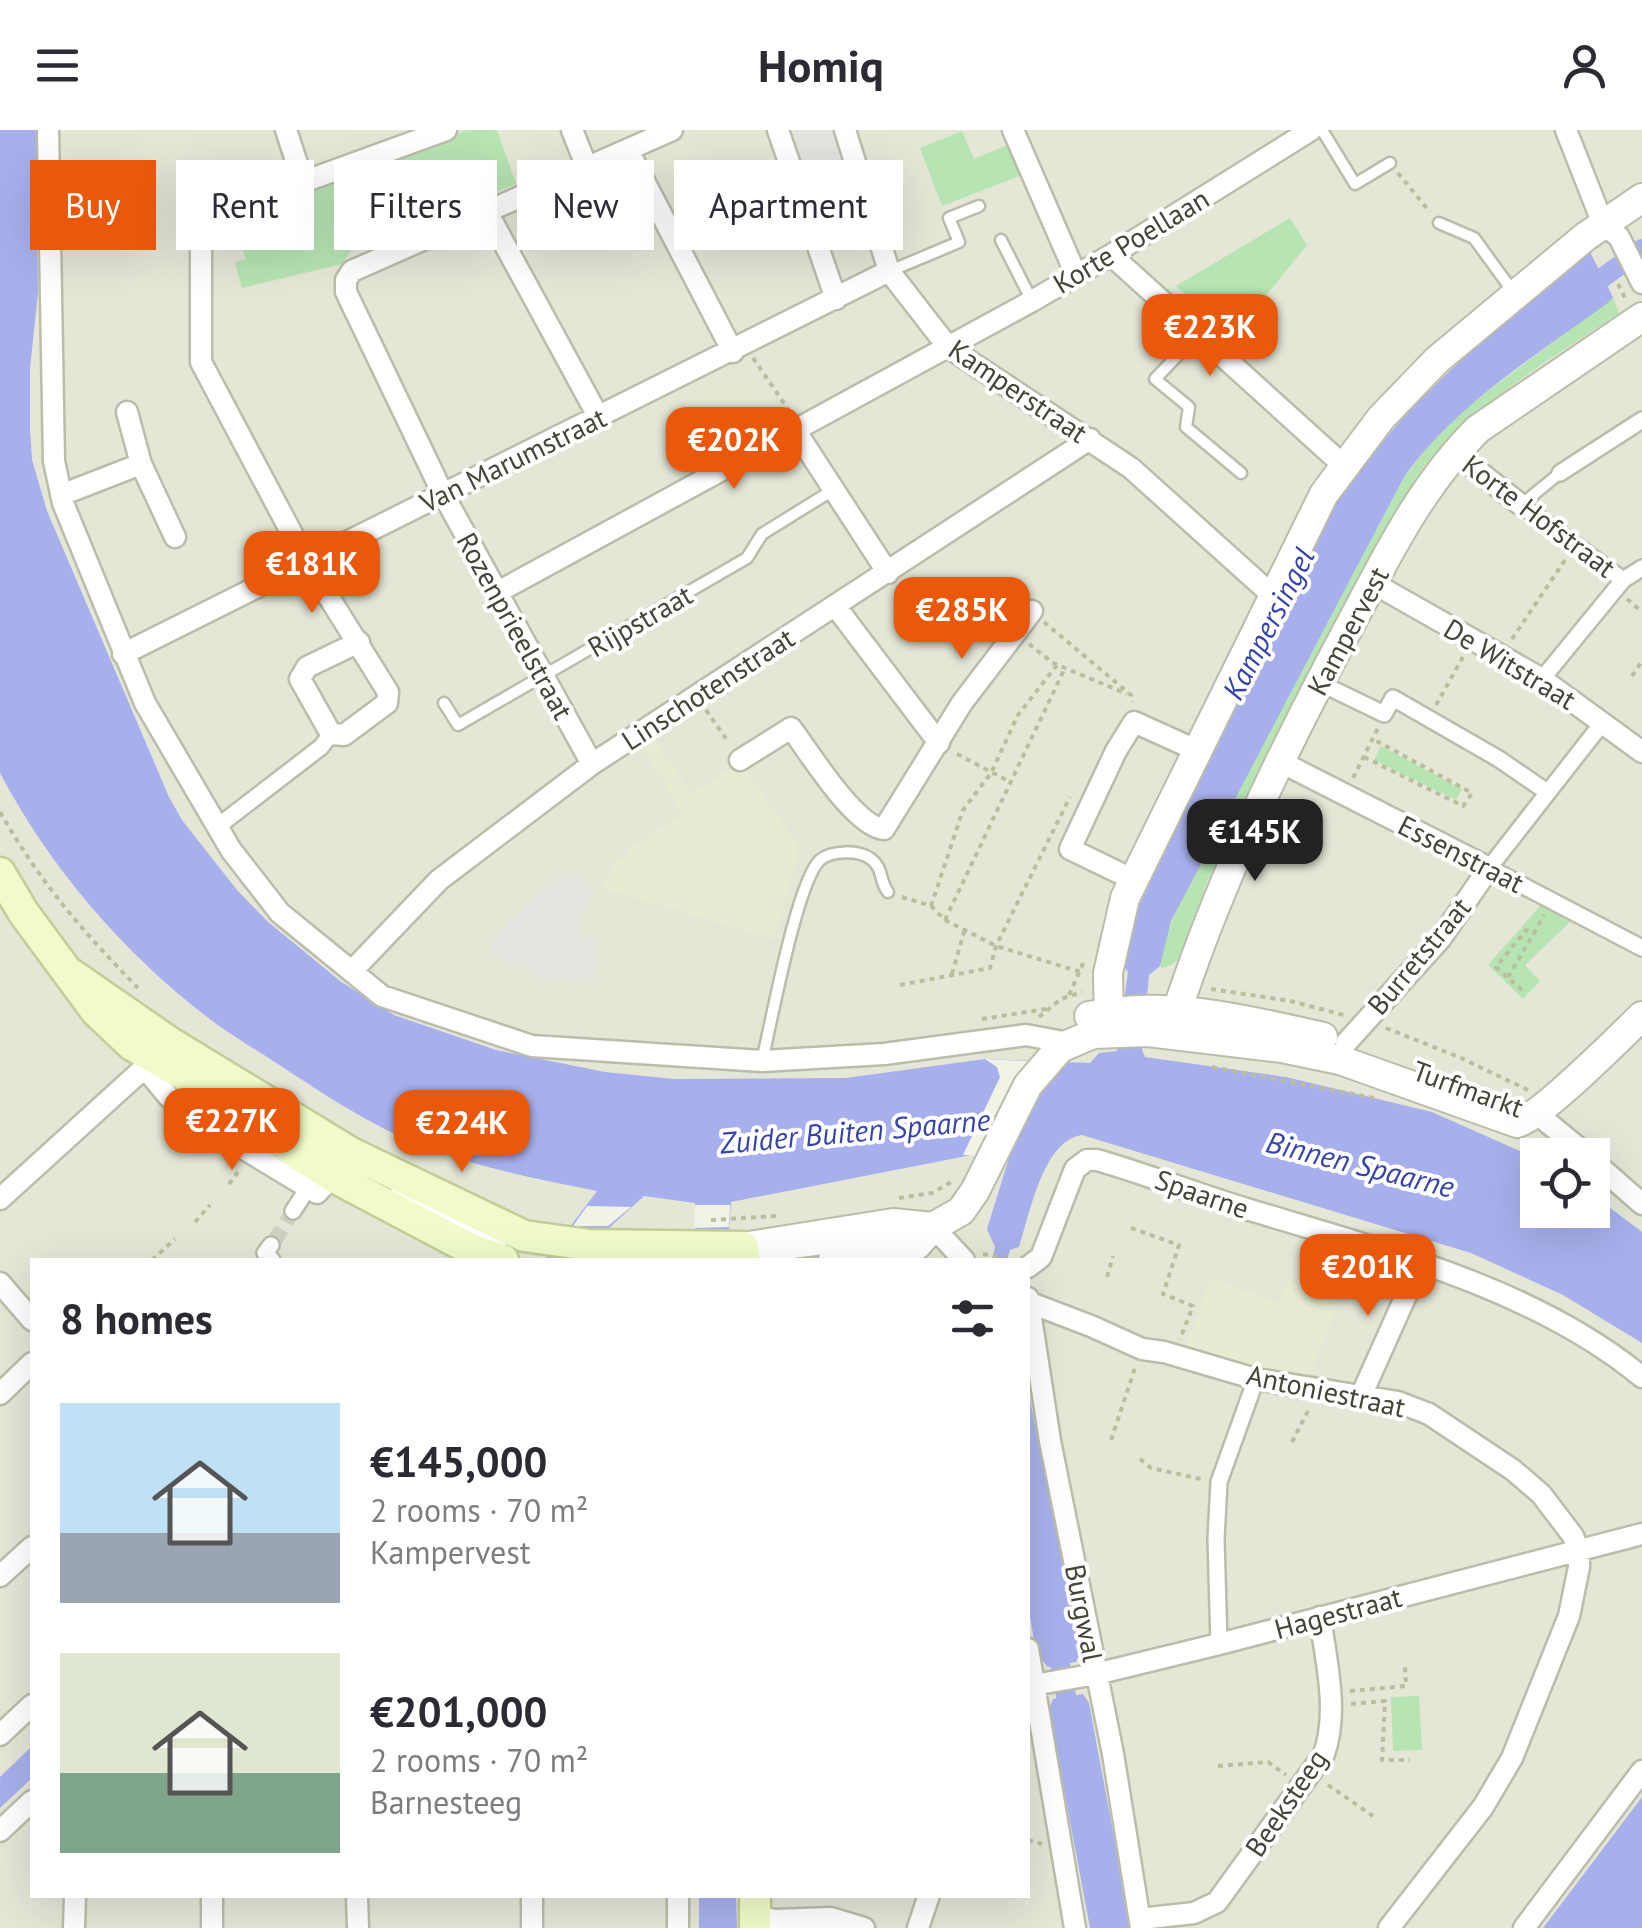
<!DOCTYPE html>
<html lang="en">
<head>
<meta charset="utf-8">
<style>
	:root { --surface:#fff; --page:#f7f7f7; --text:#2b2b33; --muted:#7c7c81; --accent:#ea580c }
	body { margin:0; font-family:"PT Sans",sans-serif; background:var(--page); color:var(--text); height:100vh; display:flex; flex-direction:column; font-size:38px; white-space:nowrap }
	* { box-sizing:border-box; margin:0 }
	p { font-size:32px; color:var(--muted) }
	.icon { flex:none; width:55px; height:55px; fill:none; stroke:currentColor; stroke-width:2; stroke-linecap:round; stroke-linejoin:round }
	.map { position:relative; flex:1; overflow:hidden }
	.side { position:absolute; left:30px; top:1128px; width:1000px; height:640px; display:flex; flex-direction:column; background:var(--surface); border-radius:0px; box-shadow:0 10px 40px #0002 }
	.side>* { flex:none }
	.guide { position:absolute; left:30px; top:30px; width:1000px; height:90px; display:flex; gap:20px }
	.controls { position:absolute; left:1520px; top:1008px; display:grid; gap:20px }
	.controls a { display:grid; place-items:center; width:90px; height:90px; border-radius:0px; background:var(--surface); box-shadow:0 10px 40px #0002; font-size:50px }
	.price { position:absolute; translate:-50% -85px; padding:0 22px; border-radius:20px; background:var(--accent); color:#fff; font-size:32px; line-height:65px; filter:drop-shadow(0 2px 5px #0008) }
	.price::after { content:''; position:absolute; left:50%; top:60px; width:30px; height:22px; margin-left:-15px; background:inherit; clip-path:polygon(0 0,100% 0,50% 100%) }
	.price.current { background:#222; color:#fff }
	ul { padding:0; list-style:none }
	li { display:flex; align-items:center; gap:30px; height:250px; padding:0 30px }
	li span { display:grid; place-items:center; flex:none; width:280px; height:200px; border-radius:0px; color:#555 }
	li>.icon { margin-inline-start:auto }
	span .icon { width:120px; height:120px; fill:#fffc; stroke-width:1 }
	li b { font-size:42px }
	h2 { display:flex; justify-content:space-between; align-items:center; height:120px; padding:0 30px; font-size:42px }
	.chip { padding:0 35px; border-radius:0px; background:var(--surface); box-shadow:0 10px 40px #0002; font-size:35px; line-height:90px }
	.chip.current { background:var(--accent); color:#fff }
	header { display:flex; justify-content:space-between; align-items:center; height:130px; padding:0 30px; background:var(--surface); font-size:45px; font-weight:700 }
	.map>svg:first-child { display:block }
	.residential { fill:#e4e6d6; fill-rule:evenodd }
	.education { fill:#e6ebd2 }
	.green { fill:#b7e4b3 }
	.parking { fill:#e4e4df }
	.water { fill:#a7b0ec }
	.pier { fill:#f1f3e7 }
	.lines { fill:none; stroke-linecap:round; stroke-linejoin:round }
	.canal { stroke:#a7b0ec; stroke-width:20 }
	.pedestrian-tunnel { stroke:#ced0c4; stroke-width:15; stroke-dasharray:15 8; stroke-linecap:butt }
	.service-casing { stroke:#bbbdaa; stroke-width:15 }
	.pedestrian-casing { stroke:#bbbdaa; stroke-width:20 }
	.minor-casing { stroke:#bbbdaa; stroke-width:25 }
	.tertiary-casing { stroke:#bbbdaa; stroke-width:32 }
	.secondary-casing { stroke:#c2cd97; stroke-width:35 }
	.path { stroke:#bbbe9d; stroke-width:4; stroke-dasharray:5 5; stroke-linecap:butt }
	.service { stroke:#fff; stroke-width:10 }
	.pedestrian { stroke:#fff; stroke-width:15 }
	.minor { stroke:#fff; stroke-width:20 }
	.tertiary { stroke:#fff; stroke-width:28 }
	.secondary { stroke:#f0fbc9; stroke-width:30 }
	.labels { text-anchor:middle; stroke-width:8; stroke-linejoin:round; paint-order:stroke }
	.street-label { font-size:28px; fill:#444537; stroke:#fff }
	.water-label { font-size:30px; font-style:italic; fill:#3644aa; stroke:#fff }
</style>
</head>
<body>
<header><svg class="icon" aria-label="menu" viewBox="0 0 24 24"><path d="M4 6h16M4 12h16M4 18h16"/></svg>Homiq<svg class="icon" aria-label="person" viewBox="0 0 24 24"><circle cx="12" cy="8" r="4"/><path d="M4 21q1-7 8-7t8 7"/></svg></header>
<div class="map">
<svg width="1642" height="1798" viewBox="0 0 1642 1798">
	<rect width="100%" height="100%" fill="#f1f3e7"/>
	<!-- residential -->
	<path class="residential" d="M0 0H1642V1798H0ZM1538 1025H1592V1080H1538ZM32 1130H1028V1765H32Z"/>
	<!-- education -->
	<path class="education" d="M655 610 691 663 741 633 800 717 774 810 603 758 617 727 625 730 631 717 683 684 643 619Z
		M1211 1148 1279 1173 1288 1150 1339 1173 1309 1247 1184 1221Z"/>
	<!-- green -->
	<path class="green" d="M467 0H497L516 54 354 117 342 134 242 158 235 132 246 129 232 91 308 63 312 54Z
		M962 1 974 29 1012 13 1025 44 942 76 920 18Z
		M1290 88 1307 115 1235 204 1176 156Z
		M1613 167 1619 183C1559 224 1494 262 1443 314 1412 346 1392 390 1370 429 1308 537 1255 648 1203 761L1208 764C1198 790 1193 831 1162 838L1160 836 1167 804 1179 774 1404 347 1435 307 1475 271Z
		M1381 616 1462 659 1456 670 1374 630Z
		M1542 774 1572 790 1525 835 1540 851 1523 869 1488 835Z
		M1419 1566 1422 1620 1393 1621 1391 1567Z"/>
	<!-- parking -->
	<path class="parking" d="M786 0H833L848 43 807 58Z
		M564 742 593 757 577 803 600 813 592 853 535 846V840L489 826 498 803Z"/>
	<!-- water -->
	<path class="water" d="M0 0H36L38 163 30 238V298L32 330 47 381 169 667 182 690 237 760 267 791 340 851 394 885 496 920 605 942 674 949 846 948 985 929 1090 933 1099 923 1117 921 1128 842 1122 834 1134 786 1323 393C1397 276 1484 208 1590 122L1613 167 1609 172C1537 225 1456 274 1404 347L1171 791 1160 836 1149 845 1142 920 1145 927 1286 947 1432 982 1529 1025 1537 1030 1538 1080H1592L1593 1065 1642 1102V1213L1563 1165 1471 1123 1082 1005C1043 1010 1030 1084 1019 1117L1010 1120 1007 1130H992L995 1117 987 1099 1009 1028 972 1025 731 1072 727 1130H695V1073L644 1066 574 1130H545L597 1061C530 1048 462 1034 399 1006 358 987 319 961 281 936 258 921 234 907 211 890 125 825 50 738 0 643Z
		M1028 1260 1080 1522 1076 1532 1048 1537 1036 1523 1028 1474Z
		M1083 1564 1089 1573 1131 1798H1090L1049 1579 1053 1569Z
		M32 1616V1648L0 1678V1647Z
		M1642 1667V1798H1543Z
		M699 1765H736L737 1798H699Z"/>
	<!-- pier -->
	<path class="pier" d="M985 929 1066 933 1045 952 1009 1028 963 1025 1000 947 997 937Z
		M695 1075H730L729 1097 694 1098Z
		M587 1076 631 1077 608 1096H573Z"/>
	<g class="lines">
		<!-- canal -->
		<path class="canal" d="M1583 162 1642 119
			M1055 1507 1071 1592"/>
		<!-- pedestrian-tunnel -->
		<path class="pedestrian-tunnel" d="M274 1112 293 1081"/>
		<!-- service casing -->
		<g class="service-casing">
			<path id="service" d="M1322 0 1355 54 1390 33
				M1439 93 1474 108 1514 163
				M1001 110 1032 171
				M890 141 959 112 949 88 979 76
				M1198 204 1155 249 1189 277 1186 297 1241 343
				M1521 375 1560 343
				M444 573 458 595 747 428 762 404 833 360
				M762 931C771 894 797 751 820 730 832 720 859 720 871 729 884 739 879 751 888 762
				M395 1063 502 1112
				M747 1129 839 1117"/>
		</g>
		<!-- pedestrian casing -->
		<g class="pedestrian-casing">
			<path id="pedestrian" d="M1560 343 1642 290
				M1521 375 1623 450
				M1542 549 1623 450 1642 438
				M1320 553 1384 584 1393 568 1499 629 1547 662
				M1603 592 1489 738 1642 818
				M217 697 321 617 331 604
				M293 1081 308 1058
				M271 1115 265 1123 272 1130
				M1219 1514 1216 1409 1219 1352 1256 1249"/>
		</g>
		<!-- minor casing -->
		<g class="minor-casing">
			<path id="minor" d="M48 0 54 331 63 373 145 573 231 720 280 783 382 866 532 916 762 931 884 924 1026 905 1069 913
				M286 0 303 52
				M572 0 588 40
				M778 0 836 169
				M845 0 889 141 948 217 1131 338 1272 465
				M1013 0 1076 145
				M1566 0 1603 94 1619 107 1642 153
				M629 22 733 222
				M487 82 599 288
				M1111 125 1343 335
				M127 282 141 334 175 407
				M795 300 888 443
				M1454 322 1521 375
				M61 365 141 334
				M1373 453 1542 549 1642 622
				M496 463 1032 171 1111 125 1311 0
				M836 477 939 613
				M359 512 307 537 300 549 331 604 344 605 387 573 388 562 307 432 201 232V89L446 0
				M123 524 889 141
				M740 630 791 598C809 622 855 697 884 699L962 573 1032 481
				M1279 631 1489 738 1441 808 1346 913
				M592 634 443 364 346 162V150L352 141 672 0
				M1134 750 1070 719 1116 621 1134 592 1196 620
				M352 841 439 750 592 634 1090 309
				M145 938 168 966 201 993 317 1063 339 1039
				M1536 983 1587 1025
				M1592 1030 1642 1074
				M0 1069 154 929
				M933 1097 964 1130
				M1028 1137 1041 1127 1075 1039 1087 1030H1097C1149 1045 1199 1065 1250 1080 1382 1120 1534 1158 1642 1247
				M0 1153 32 1190
				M1028 1168 1050 1311 1113 1624 1141 1798
				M1028 1172 1091 1196 1142 1219 1164 1222 1256 1249 1398 1272 1429 1284 1513 1340 1541 1364 1573 1406 1579 1421V1437L1569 1486 1512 1628 1483 1677 1389 1798
				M0 1264 32 1233
				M1361 1266 1421 1132
				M0 1446 32 1417
				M1028 1519 1075 1798
				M1028 1556 1096 1544 1219 1514 1642 1404
				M0 1605 32 1575
				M0 1701 32 1671
				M212 1765V1798
				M357 1765 358 1798
				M532 1765V1798
				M678 1765V1798
				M755 1786 775 1790 831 1788 864 1798
				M1140 1789 1194 1783 1217 1772 1324 1624C1339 1581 1326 1531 1320 1487
				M74 1798 75 1765
				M918 1798 929 1765
				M1524 1798 1642 1641"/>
		</g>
		<!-- tertiary casing -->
		<g class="tertiary-casing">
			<path id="tertiary" d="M1089 886C1165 869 1249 890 1323 907
				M1109 901 1108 843 1125 768 1324 364 1381 288 1437 230 1585 107 1642 68
				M1170 903C1214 761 1279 628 1349 497 1386 428 1421 355 1478 299L1642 187
				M743 1117 893 1093 933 1097
				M833 1130 916 1116 933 1097 961 1081 975 1061 1028 955 1060 918 1093 904 1148 902 1282 918 1340 930 1517 993C1540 988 1620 907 1642 886"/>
		</g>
		<!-- secondary casing -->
		<g class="secondary-casing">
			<path id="secondary" d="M0 743 23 782 96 881 132 915 198 953 230 981 334 1047 472 1120 503 1130
				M71 844 169 912 351 1023 524 1106 589 1115 743 1117 745 1130
				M755 1765V1798"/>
		</g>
		<!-- path -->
		<path class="path" d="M1398 43 1430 82
			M1618 154 1627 172
			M753 228 790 282
			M1627 469 1642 482
			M1044 492 1131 565 1132 572
			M1512 509 1565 430
			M1029 514 1053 533 1127 564
			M1632 546 1642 531
			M1436 575 1463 527
			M706 580 729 613
			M957 624 1010 652
			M1364 627 1463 676 1472 663 1373 609
			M1353 648 1378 598
			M0 682C40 752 82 801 138 858
			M902 767 931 776 945 790 996 816 1084 843
			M931 776 963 680 991 643 1018 585 1057 535
			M945 790 1065 538
			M952 844 964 802
			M1508 847 1534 803
			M900 855 990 838 996 816 1070 667
			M1211 859 1290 871 1344 885
			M1522 860 1496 837 1526 800 1534 803 1544 785
			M1069 865 1085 829
			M1039 887 1061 869 1082 862
			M982 889 1046 879
			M1386 898 1461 928 1528 960
			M1212 937 1374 968
			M229 1054 241 1038
			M899 1068 932 1063 951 1052
			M711 1090 776 1086
			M195 1092 210 1075
			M1131 1098 1179 1115 1163 1164 1193 1176 1180 1209
			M983 1124 1012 1130
			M152 1130 175 1109
			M1107 1147 1113 1126
			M1111 1310 1135 1238
			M1292 1312 1309 1279
			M1140 1329 1151 1338 1201 1349
			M1350 1561 1406 1556 1405 1537
			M1351 1574 1385 1571 1382 1630H1410
			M1218 1636 1268 1632 1286 1645
			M1328 1655 1373 1686
			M1028 1710 1042 1714"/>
		<!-- service -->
		<use href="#service" class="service"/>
		<!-- pedestrian -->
		<use href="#pedestrian" class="pedestrian"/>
		<!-- minor -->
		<use href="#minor" class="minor"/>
		<!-- tertiary -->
		<use href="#tertiary" class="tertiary"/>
		<!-- secondary -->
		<use href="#secondary" class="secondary"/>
	</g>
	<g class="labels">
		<!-- street labels -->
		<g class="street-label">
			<text transform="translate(1131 111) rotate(-31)" y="10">Korte Poellaan</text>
			<text transform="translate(1018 261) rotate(34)" y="10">Kamperstraat</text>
			<text transform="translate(513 330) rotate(-26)" y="10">Van Marumstraat</text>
			<text transform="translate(1539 386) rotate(37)" y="10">Korte Hofstraat</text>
			<text transform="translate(640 491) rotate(-30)" y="10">Rijpstraat</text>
			<text transform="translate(515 496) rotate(61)" y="10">Rozenprieelstraat</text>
			<text transform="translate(1348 501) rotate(-62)" y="10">Kampervest</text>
			<text transform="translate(1510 534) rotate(31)" y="10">De Witstraat</text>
			<text transform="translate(708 559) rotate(-33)" y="10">Linschotenstraat</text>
			<text transform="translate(1461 724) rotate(27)" y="10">Essenstraat</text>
			<text transform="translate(1419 826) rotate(-50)" y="10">Burretstraat</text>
			<text transform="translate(1468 959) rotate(20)" y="10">Turfmarkt</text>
			<text transform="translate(1202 1064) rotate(19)" y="10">Spaarne</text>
			<text transform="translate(1326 1261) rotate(12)" y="10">Antoniestraat</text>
			<text transform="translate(1084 1483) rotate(79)" y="10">Burgwal</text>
			<text transform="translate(1338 1483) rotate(-15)" y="10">Hagestraat</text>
			<text transform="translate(1286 1673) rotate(-56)" y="10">Beeksteeg</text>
		</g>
		<!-- water labels -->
		<g class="water-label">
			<text transform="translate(1269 494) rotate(-63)" y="10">Kampersingel</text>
			<text transform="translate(855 1002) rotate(-5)" y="10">Zuider Buiten Spaarne</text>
			<text transform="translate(1360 1035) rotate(14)" y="10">Binnen Spaarne</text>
		</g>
	</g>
</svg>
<div class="controls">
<a><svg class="icon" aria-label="locate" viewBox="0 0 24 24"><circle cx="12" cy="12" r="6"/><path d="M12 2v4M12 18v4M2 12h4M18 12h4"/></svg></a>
</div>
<b class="price" style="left:1210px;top:249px">€223K</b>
<b class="price" style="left:734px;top:362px">€202K</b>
<b class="price" style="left:312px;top:486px">€181K</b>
<b class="price" style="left:962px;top:532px">€285K</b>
<b class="price current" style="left:1255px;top:754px">€145K</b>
<b class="price" style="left:232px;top:1043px">€227K</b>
<b class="price" style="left:462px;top:1045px">€224K</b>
<b class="price" style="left:1368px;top:1189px">€201K</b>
<div class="guide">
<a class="chip current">Buy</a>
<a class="chip">Rent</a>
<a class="chip">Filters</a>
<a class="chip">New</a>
<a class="chip">Apartment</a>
</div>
<section class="side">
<h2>8 homes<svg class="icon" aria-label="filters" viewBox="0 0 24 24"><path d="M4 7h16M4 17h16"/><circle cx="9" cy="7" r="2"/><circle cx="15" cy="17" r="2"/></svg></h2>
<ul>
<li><span style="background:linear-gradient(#bfe0f5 65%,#9aa5b1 0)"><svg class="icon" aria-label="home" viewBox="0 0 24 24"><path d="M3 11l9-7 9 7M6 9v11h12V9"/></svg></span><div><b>€145,000</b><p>2 rooms · 70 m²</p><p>Kampervest</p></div></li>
<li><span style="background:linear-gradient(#dfe7d0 60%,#7fa58c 0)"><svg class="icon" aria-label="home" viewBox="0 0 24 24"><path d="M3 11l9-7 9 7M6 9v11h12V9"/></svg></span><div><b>€201,000</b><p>2 rooms · 70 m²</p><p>Barnesteeg</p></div></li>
</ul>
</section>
</div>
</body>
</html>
